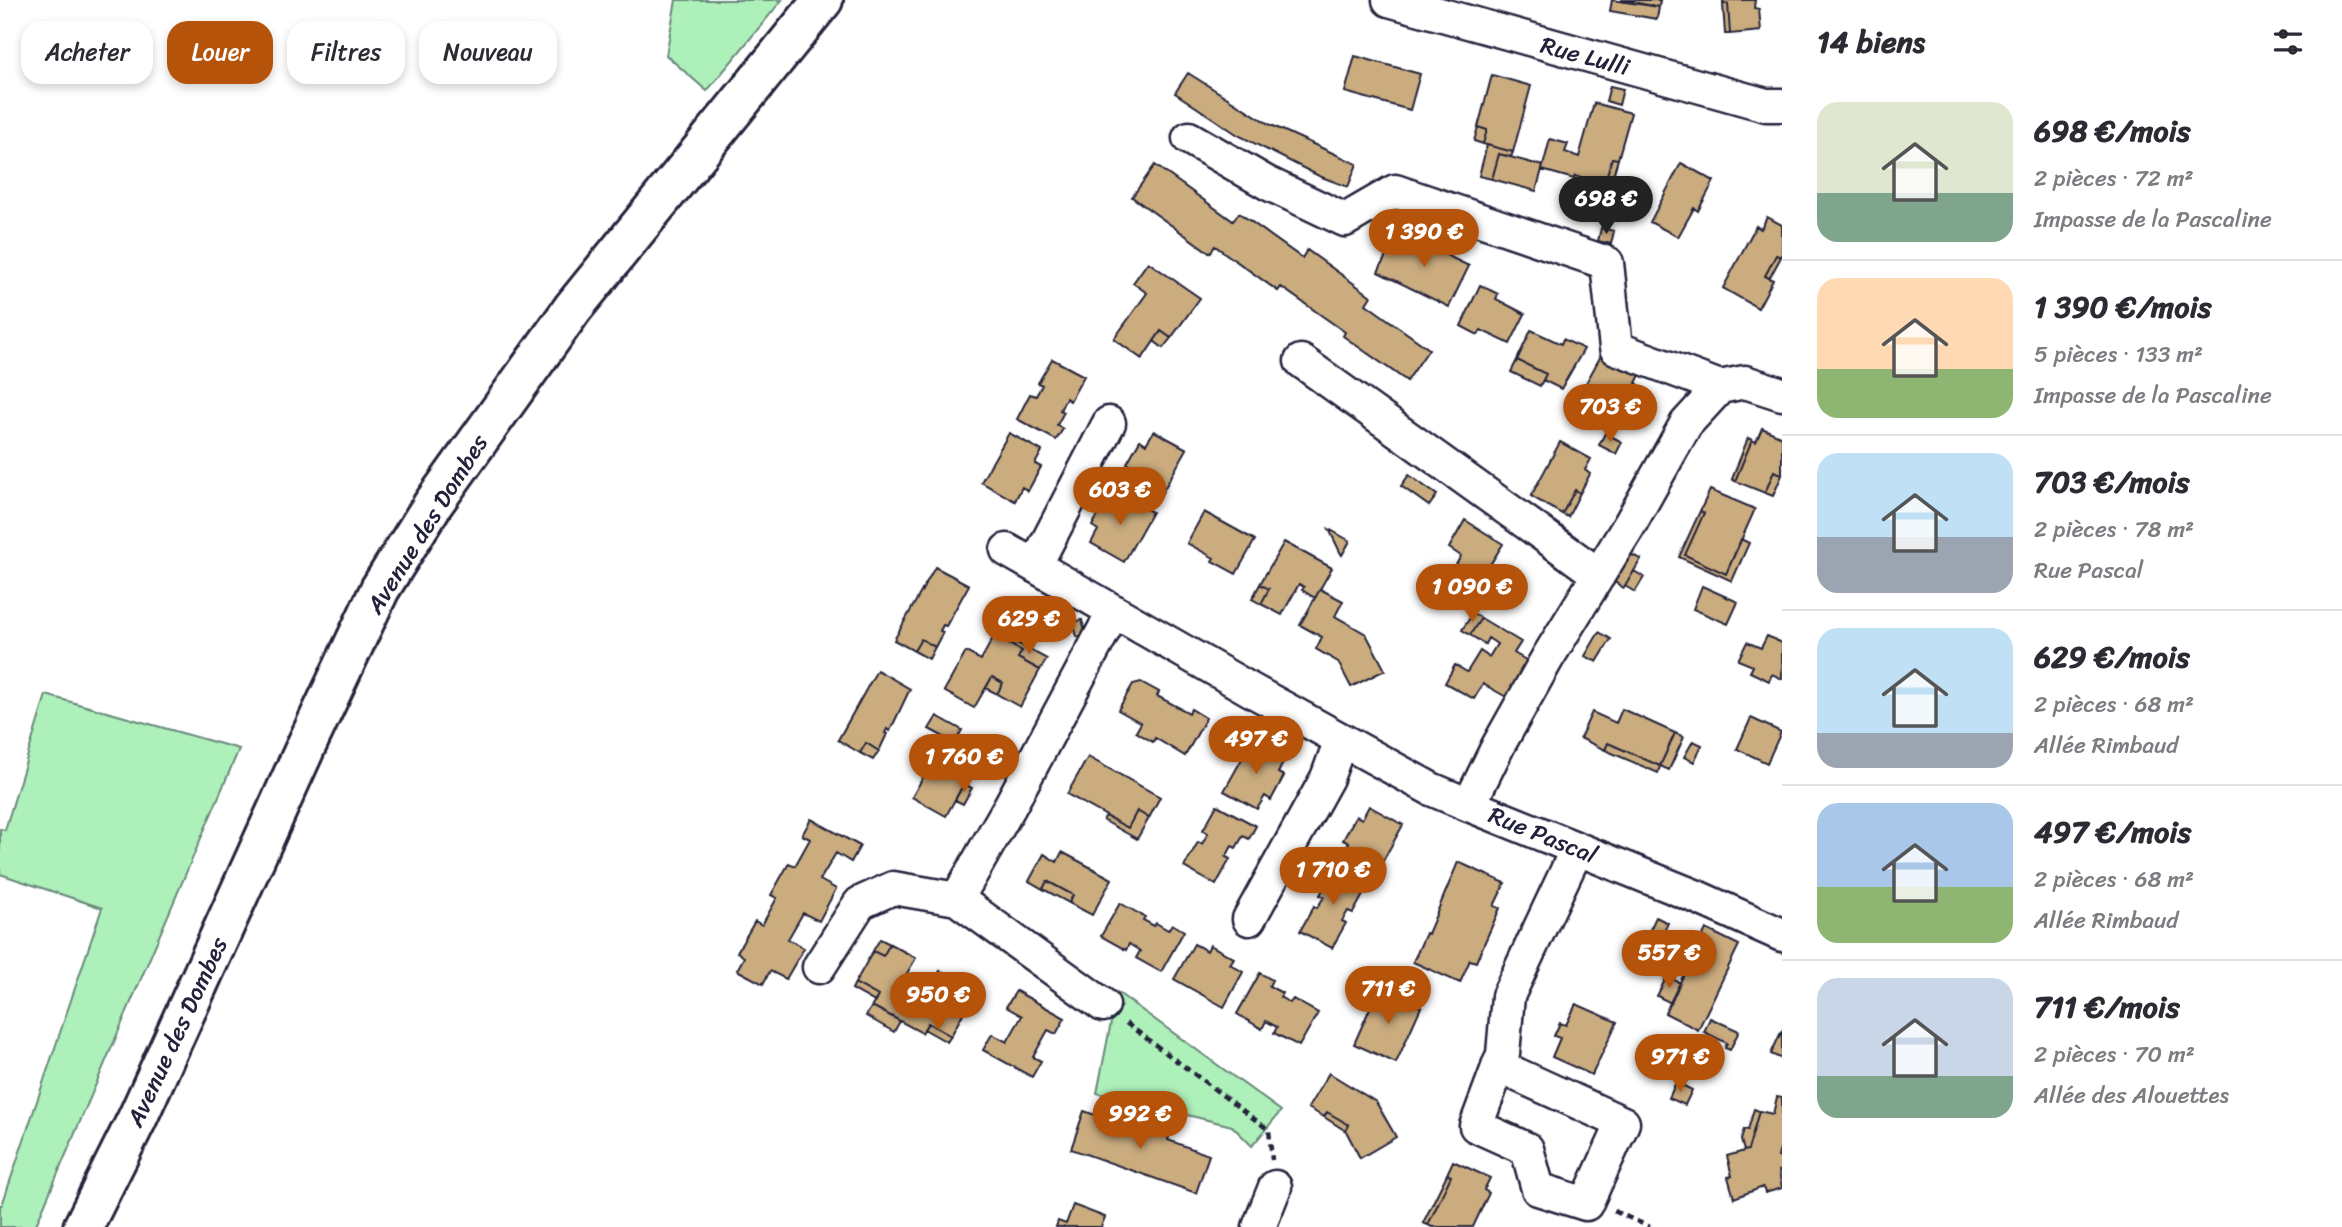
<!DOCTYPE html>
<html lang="fr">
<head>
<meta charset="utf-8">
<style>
	:root { --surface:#fff; --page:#f7f7f7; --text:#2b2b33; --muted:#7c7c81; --line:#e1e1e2; --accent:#b45309 }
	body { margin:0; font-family:Sriracha,sans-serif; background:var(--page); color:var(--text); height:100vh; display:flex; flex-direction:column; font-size:26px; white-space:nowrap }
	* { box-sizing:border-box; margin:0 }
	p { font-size:23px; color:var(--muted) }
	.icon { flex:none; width:38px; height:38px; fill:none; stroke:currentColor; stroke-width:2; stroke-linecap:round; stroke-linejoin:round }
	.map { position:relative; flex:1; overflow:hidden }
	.drawer { display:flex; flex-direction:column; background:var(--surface); width:560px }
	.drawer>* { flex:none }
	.top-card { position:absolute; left:21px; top:21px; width:665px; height:63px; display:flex; gap:14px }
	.price { position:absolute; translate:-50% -60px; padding:0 16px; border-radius:24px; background:var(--accent); color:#fff; font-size:23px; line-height:46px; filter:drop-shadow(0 2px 4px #0008) }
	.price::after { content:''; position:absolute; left:50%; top:42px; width:21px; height:16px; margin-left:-10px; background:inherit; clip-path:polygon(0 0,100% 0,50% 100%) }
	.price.selected { background:#222; color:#fff }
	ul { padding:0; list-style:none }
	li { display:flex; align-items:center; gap:21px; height:175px; padding:0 35px }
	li+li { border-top:2px solid var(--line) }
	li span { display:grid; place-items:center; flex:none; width:196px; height:140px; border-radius:21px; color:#555 }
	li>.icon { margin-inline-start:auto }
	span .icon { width:84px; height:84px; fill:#fffc; stroke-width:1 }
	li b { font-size:30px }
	h2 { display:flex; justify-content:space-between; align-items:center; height:84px; padding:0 35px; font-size:30px }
	.tag { padding:0 24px; border-radius:21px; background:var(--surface); box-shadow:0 4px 10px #0003; font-size:24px; line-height:63px }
	.tag.selected { background:var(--accent); color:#fff }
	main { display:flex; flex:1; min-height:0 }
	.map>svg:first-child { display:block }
	.green { fill:#aef0ba; stroke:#68897a; stroke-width:2 }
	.building { fill:#cbac7f; stroke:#22223b; stroke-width:2 }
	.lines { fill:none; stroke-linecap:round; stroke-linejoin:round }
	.minor-casing { stroke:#22223b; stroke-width:37 }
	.primary-casing { stroke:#22223b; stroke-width:44 }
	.path { stroke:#22223b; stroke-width:4.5; stroke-dasharray:7 5; stroke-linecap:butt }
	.minor { stroke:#fff; stroke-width:32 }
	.primary { stroke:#fff; stroke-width:38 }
	.labels { text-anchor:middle; stroke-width:5; stroke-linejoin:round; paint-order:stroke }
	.street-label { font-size:24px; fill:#22223b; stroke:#fff }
</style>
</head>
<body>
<main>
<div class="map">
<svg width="1782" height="1227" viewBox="0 0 1782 1227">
	<rect width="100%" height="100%" fill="#fff"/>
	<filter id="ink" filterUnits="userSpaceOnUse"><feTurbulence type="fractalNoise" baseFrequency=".0143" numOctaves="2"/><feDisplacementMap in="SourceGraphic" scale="14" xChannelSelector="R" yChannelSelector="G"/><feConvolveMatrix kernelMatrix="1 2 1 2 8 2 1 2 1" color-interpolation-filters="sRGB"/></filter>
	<g filter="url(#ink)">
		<!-- green -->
		<path class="green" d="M676 0H782L707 91 666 55Z
			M46 695 239 749 35 1227H0V1205H2L102 908 0 874V829L5 830Z
			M1117 992 1281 1111 1252 1146 1232 1126 1097 1093Z"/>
		<!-- building -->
		<path class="building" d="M1612 0 1659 7 1657 19 1610 11Z
			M1621 0H1660L1659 7Z
			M1723 0H1755L1754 8 1759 9 1761 31 1730 34 1728 4H1723Z
			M1723 4H1728L1730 34H1725Z
			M1355 56 1420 74 1410 110 1345 92Z
			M1188 73 1269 124 1357 164 1348 187 1319 176 1238 135 1175 93Z
			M1492 75 1531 86 1513 152 1483 144 1487 130 1478 127Z
			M1610 86 1623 89 1619 105 1606 101Z
			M1594 103 1631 113 1618 159 1612 158 1604 185 1575 176 1574 179 1542 170 1550 139 1568 144 1565 152 1579 157Z
			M1478 127 1487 130 1483 144 1474 141Z
			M1487 145 1513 152 1511 157 1499 154 1492 179 1479 176Z
			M1499 154 1543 166 1536 191 1492 179Z
			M1612 158 1618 159 1610 186 1604 185Z
			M1681 163 1714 181 1698 211 1694 208 1678 237 1650 222Z
			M1155 165 1233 221 1239 213 1302 258 1307 250 1371 296 1366 304 1429 349 1407 381 1343 336 1345 332 1281 287 1278 291 1215 246 1210 253 1132 197Z
			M1767 217 1782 225V255L1781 257 1776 255 1765 276 1773 280 1758 308 1723 288 1756 226 1761 229Z
			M1601 228 1614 231 1611 244 1598 241Z
			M1398 232 1469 266 1449 307 1378 272Z
			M1776 255 1781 257 1769 279 1765 276Z
			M1148 262 1200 298 1171 338 1161 331 1142 359 1114 339 1147 293 1133 283Z
			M1480 285 1498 294 1496 299 1525 314 1510 344 1481 330 1478 335 1461 326Z
			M1531 330 1561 344 1563 339 1584 349 1561 389 1543 380 1546 374 1517 360Z
			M1161 331 1171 338 1163 348 1154 341Z
			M1604 350 1642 371 1636 383 1638 384 1616 425 1575 403Z
			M1052 359 1084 376 1070 401 1066 398 1060 410 1064 412 1057 425 1063 429 1056 440 1017 419 1030 394 1036 396 1042 385 1038 383Z
			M1517 360 1546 374 1540 386 1511 372Z
			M1762 428 1782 437V474L1774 471 1765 493 1735 481 1752 440 1756 442Z
			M1154 431 1187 449 1159 498 1126 480 1133 467 1127 463 1140 440 1146 444Z
			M1009 433 1042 451 1035 464 1041 467 1028 491 1022 487 1015 501 981 482Z
			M1605 433 1622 442 1616 454 1599 445Z
			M1748 438 1752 440 1735 481 1732 479Z
			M1560 442 1591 459 1585 470 1590 474 1580 493 1575 490 1562 514 1531 496Z
			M1774 471 1782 475 1773 496 1765 493Z
			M1409 475 1437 495 1429 506 1401 486Z
			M1575 490 1580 493 1568 517 1562 514Z
			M1710 490 1755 509 1726 574 1685 555 1704 513 1700 511Z
			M1118 494 1152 512 1124 562 1091 543 1098 530 1092 526 1105 503 1111 506Z
			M1700 511 1704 513 1685 555 1726 574 1741 539 1749 543 1732 581 1679 557Z
			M1204 512 1255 540 1236 574 1212 561 1214 558 1187 543Z
			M1465 520 1503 544 1488 568 1495 572 1478 599 1447 580 1461 556 1449 548Z
			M1329 529 1350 541 1342 555 1340 552Z
			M1284 542 1332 568 1315 598 1302 590 1304 587 1299 584 1282 615 1261 604 1269 589 1260 584Z
			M1620 550 1641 559 1624 588 1605 576Z
			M935 567 969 585 946 626 943 625 940 631 943 632 935 647 921 639 914 651 894 640Z
			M1634 571 1644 577 1635 592 1625 586Z
			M1260 584 1269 589 1261 604 1252 599Z
			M1702 586 1738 602 1728 624 1693 609Z
			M1320 589 1343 601 1335 616 1366 634 1385 670 1351 687 1338 662 1316 649 1322 637 1300 625Z
			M1473 613 1481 618 1470 635 1462 630Z
			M1481 618 1521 642 1514 653 1531 663 1510 699 1483 684 1474 699 1445 683 1455 665 1467 672 1480 651 1489 657 1494 649 1497 644 1488 638 1485 644 1470 635Z
			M1082 620 1086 635 1077 637 1073 622Z
			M1599 632 1611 639 1597 662 1585 656Z
			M994 636 1022 651 1018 658 1040 670 1020 707 997 694 1003 683 992 677 974 708 944 691 966 652 981 660Z
			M1767 636 1782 643V679L1772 674 1769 681 1750 672 1753 666 1738 660 1747 642 1761 648Z
			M921 639 935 647 929 659 914 651Z
			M1010 639 1047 659 1040 670 1018 658 1022 651 1008 643Z
			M877 670 910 689 890 731 887 729 885 733 887 734 879 751 866 743 860 753 838 740Z
			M992 677 1003 683 997 694 986 688Z
			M1141 682 1159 692 1157 696 1189 713 1191 709 1206 718 1185 756 1155 738 1153 742 1136 732 1141 723 1118 710 1133 684Z
			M1622 709 1675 733 1660 766 1608 743 1605 750 1580 738 1592 712 1616 723Z
			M937 716 962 730 955 743 929 729Z
			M1751 718 1781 732 1767 763 1737 749Z
			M1675 733 1684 737 1669 770 1660 766Z
			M1252 741 1285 759 1278 773 1284 776 1271 800 1265 796 1257 809 1224 791Z
			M1693 741 1702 745 1694 762 1684 757Z
			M866 743 879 751 873 760 860 753Z
			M1608 743 1660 766 1658 773 1605 750Z
			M939 749 973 767 946 816 912 797Z
			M1088 757 1160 797 1149 818 1137 811 1128 828 1067 794Z
			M964 784 972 788 963 804 955 800Z
			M1217 805 1256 826 1249 839 1243 836 1236 848 1232 846 1226 857 1230 859 1216 885 1184 867 1198 842 1202 844 1208 833 1203 830Z
			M1369 806 1403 825 1375 875 1341 856 1349 843 1343 840 1356 816 1362 819Z
			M1137 811 1149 818 1137 839 1103 820 1106 816 1128 828Z
			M811 819 860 846 851 862 836 853 820 880 836 889 819 921 803 913 788 939 804 948 786 979 770 971 763 984 737 970 744 957 737 952 755 921 762 925 777 898 771 895 789 863 795 866 810 839 802 835Z
			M1062 852 1112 879 1092 915 1069 903 1073 895 1047 881 1043 889 1029 881 1044 854 1057 862Z
			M1458 862 1505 883 1494 906 1500 908 1476 962 1470 960 1460 983 1413 962 1426 933 1428 934Z
			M1328 866 1367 888 1353 913 1348 911 1342 921 1346 923 1332 948 1300 931 1314 906 1317 908 1324 897 1320 895 1327 882 1321 879Z
			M1047 881 1073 895 1069 903 1043 889Z
			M1120 903 1145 917 1143 920 1154 926 1156 923 1168 930 1172 924 1184 931 1161 972 1136 958 1140 951 1129 944 1126 950 1101 936Z
			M1656 917 1668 923 1658 944 1646 938Z
			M1706 929 1739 945 1698 1030 1665 1013Z
			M880 939 890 944 883 956 873 951Z
			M890 944 916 958 899 987 924 1001 940 971 975 991 951 1036 928 1023 922 1033 872 1006 878 996 855 983 873 951 883 956Z
			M1194 944 1207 951 1210 945 1234 958 1230 964 1243 972 1224 1007 1174 979Z
			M1260 973 1272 980 1269 986 1282 993 1280 997 1290 1003 1293 999 1318 1013 1299 1046 1274 1033 1277 1027 1266 1021 1262 1029 1237 1014Z
			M906 975 914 980 912 985 918 989 922 985 930 989 924 1001 899 987Z
			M1667 976 1680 983 1671 1003 1657 996Z
			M855 983 878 996 875 1002 852 989Z
			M1379 988 1421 1007 1396 1063 1354 1044Z
			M1016 991 1065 1018 1056 1034 1048 1030 1033 1057 1041 1061 1032 1077 983 1050 992 1034 1007 1042 1022 1016 1006 1007Z
			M1576 1004 1617 1022 1592 1075 1552 1057 1560 1038 1554 1036 1560 1023 1566 1025Z
			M872 1006 900 1021 894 1032 866 1016Z
			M1710 1018 1739 1031 1730 1050 1725 1048 1727 1043 1704 1032Z
			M928 1023 951 1036 947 1042 924 1029Z
			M1782 1030V1059L1771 1054Z
			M1329 1073 1376 1102 1396 1137 1360 1158 1346 1131 1349 1125 1327 1112 1324 1117 1308 1108Z
			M1676 1082 1692 1090 1685 1105 1669 1098Z
			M1777 1097 1782 1098V1140L1778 1157 1782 1158V1170L1779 1171 1782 1188 1765 1193 1763 1187 1734 1198 1728 1177 1732 1176 1727 1156 1748 1150 1759 1111 1773 1114Z
			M1754 1109 1759 1111 1748 1150 1744 1151 1741 1140 1744 1129 1748 1130Z
			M1084 1111 1126 1126 1127 1122 1169 1137 1168 1140 1209 1155 1196 1193 1071 1149Z
			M1327 1112 1349 1125 1346 1131 1324 1117Z
			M1137 1120 1162 1129 1160 1134 1135 1126Z
			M1453 1161 1490 1178 1484 1190 1489 1193 1473 1227H1432L1428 1225 1451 1176 1447 1174Z
			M1447 1174 1451 1176 1428 1225 1423 1223Z
			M1073 1205 1105 1217 1101 1227H1056L1058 1221 1066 1224Z"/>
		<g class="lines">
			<!-- minor casing -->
			<g class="minor-casing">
				<path id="minor" d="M1389 0 1766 105H1782
					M1189 138 1267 183 1345 220 1395 191 1607 263 1616 348 1720 387
					M1301 361 1599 575
					M1782 394 1745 382 1720 387 1686 424 1630 524 1548 657 1498 746 1469 805 1697 897 1782 935
					M1007 550 1251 690 1431 789 1469 805
					M1035 566 1109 423
					M1249 919 1327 778 1341 740
					M819 967 860 903 893 888 957 899
					M1103 1005 957 899 1010 806 1114 611
					M1498 1066 1623 1123 1586 1204 1538 1189 1527 1149 1476 1126 1503 1054 1508 996 1577 849
					M1259 1227 1275 1187"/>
			</g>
			<!-- primary casing -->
			<g class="primary-casing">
				<path id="primary" d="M83 1227 137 1119 307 744 380 589 433 504 573 308 823 0"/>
			</g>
			<!-- path -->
			<path class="path" d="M1126 1023 1269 1130 1272 1160
				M1614 1211 1650 1227"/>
			<!-- minor -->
			<use href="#minor" class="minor"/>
			<!-- primary -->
			<use href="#primary" class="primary"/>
		</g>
	</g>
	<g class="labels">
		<!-- street labels -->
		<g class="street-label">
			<text transform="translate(1585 56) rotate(15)" y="8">Rue Lulli</text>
			<text transform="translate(427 524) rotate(-58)" y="8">Avenue des Dombes</text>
			<text transform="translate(1543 835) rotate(22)" y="8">Rue Pascal</text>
			<text transform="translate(177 1032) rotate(-65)" y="8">Avenue des Dombes</text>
		</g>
	</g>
</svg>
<b class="price selected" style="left:1606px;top:236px">698 €</b>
<b class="price" style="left:1424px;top:269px">1 390 €</b>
<b class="price" style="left:1610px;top:444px">703 €</b>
<b class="price" style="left:1120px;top:527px">603 €</b>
<b class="price" style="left:1472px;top:624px">1 090 €</b>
<b class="price" style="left:1029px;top:656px">629 €</b>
<b class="price" style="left:1256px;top:776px">497 €</b>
<b class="price" style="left:964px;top:794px">1 760 €</b>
<b class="price" style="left:1333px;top:907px">1 710 €</b>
<b class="price" style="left:1669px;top:990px">557 €</b>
<b class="price" style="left:1388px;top:1026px">711 €</b>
<b class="price" style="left:938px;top:1032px">950 €</b>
<b class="price" style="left:1680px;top:1094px">971 €</b>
<b class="price" style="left:1140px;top:1151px">992 €</b>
<div class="top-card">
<a class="tag">Acheter</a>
<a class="tag selected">Louer</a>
<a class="tag">Filtres</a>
<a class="tag">Nouveau</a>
</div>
</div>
<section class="drawer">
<h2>14 biens<svg class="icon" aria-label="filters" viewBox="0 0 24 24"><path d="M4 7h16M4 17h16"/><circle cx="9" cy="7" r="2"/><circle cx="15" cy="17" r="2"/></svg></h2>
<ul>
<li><span style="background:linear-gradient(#dfe7d0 65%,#7fa58c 0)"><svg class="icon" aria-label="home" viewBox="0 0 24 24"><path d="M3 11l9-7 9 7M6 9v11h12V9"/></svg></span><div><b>698 €/mois</b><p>2 pièces · 72 m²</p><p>Impasse de la Pascaline</p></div></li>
<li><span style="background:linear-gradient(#ffd9b3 65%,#8fb573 0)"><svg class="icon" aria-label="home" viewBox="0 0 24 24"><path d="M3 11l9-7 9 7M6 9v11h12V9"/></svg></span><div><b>1 390 €/mois</b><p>5 pièces · 133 m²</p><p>Impasse de la Pascaline</p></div></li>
<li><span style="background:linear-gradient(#bfe0f5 60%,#9aa5b1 0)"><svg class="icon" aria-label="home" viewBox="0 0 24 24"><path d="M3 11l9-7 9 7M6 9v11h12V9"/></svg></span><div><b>703 €/mois</b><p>2 pièces · 78 m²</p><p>Rue Pascal</p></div></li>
<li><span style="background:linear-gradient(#bfe0f5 75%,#9aa5b1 0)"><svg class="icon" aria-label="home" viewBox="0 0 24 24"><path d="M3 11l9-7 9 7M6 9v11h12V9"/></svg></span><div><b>629 €/mois</b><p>2 pièces · 68 m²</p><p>Allée Rimbaud</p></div></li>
<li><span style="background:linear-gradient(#a9c7e8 60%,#8fb573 0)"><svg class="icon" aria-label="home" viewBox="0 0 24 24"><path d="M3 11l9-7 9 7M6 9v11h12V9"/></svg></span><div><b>497 €/mois</b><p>2 pièces · 68 m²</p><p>Allée Rimbaud</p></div></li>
<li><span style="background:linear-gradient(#c9d6e8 70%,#7fa58c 0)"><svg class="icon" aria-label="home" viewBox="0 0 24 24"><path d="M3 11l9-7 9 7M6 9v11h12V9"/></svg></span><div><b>711 €/mois</b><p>2 pièces · 70 m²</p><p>Allée des Alouettes</p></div></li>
</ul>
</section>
</main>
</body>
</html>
